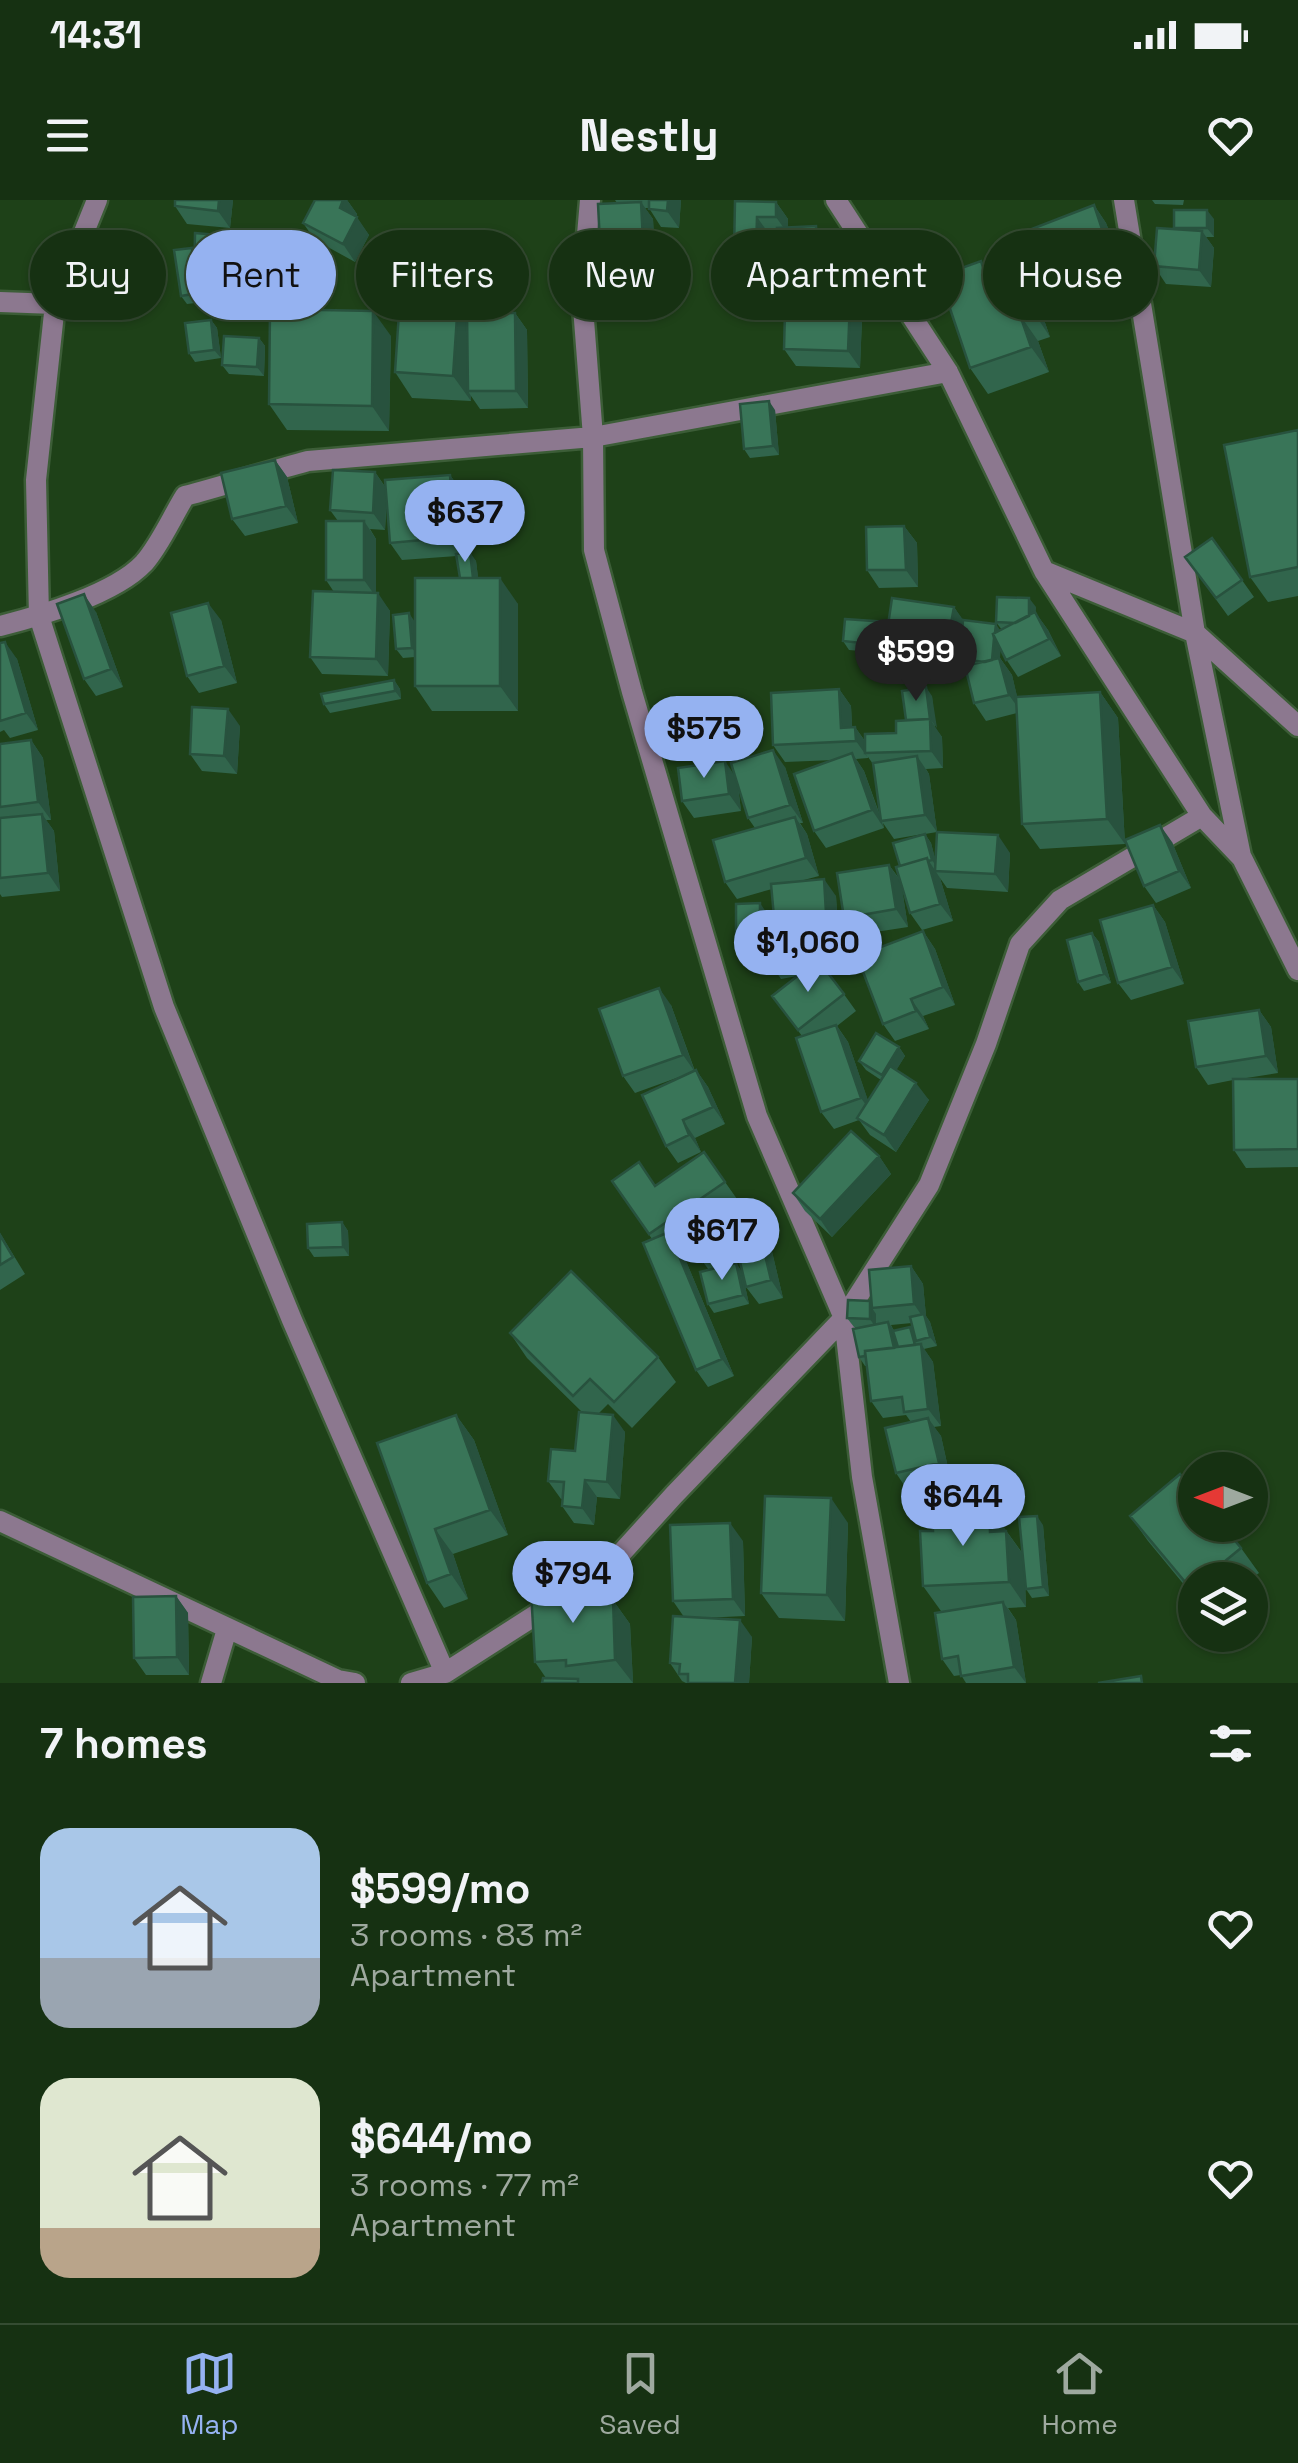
<!DOCTYPE html>
<html lang="en">
<head>
<meta charset="utf-8">
<style>
	:root { --surface:#163112; --page:#1f391b; --text:#f1f3f6; --muted:#9ea99f; --line:#354c32; --accent:#95b2f1 }
	body { margin:0; font-family:"Space Grotesk",sans-serif; background:var(--page); color:var(--text); height:100vh; display:flex; flex-direction:column; font-size:38px; white-space:nowrap }
	* { box-sizing:border-box; margin:0 }
	p { font-size:32px; color:var(--muted) }
	.icon { flex:none; width:55px; height:55px; fill:none; stroke:currentColor; stroke-width:2; stroke-linecap:round; stroke-linejoin:round }
	.map { position:relative; height:1483px; overflow:hidden }
	.side { display:flex; flex-direction:column; background:var(--surface); flex:1 }
	.side>* { flex:none }
	.guide { position:absolute; left:30px; top:30px; width:1240px; height:90px; display:flex; gap:20px }
	.needle { width:65px; rotate:270deg }
	.tools { position:absolute; left:1178px; top:1252px; display:grid; gap:20px }
	.tools a { display:grid; place-items:center; width:90px; height:90px; border-radius:50%; background:var(--surface); box-shadow:0 2px 8px #0004,0 0 0 2px var(--line); font-size:50px }
	.price { position:absolute; translate:-50% -85px; padding:0 22px; border-radius:35px; background:var(--accent); color:#111; font-size:32px; line-height:65px; filter:drop-shadow(0 2px 5px #0008) }
	.price::after { content:''; position:absolute; left:50%; top:60px; width:30px; height:22px; margin-left:-15px; background:inherit; clip-path:polygon(0 0,100% 0,50% 100%) }
	.price.current { background:#222; color:#fff }
	ul { padding:0; list-style:none }
	li { display:flex; align-items:center; gap:30px; height:250px; padding:0 40px }
	li span { display:grid; place-items:center; flex:none; width:280px; height:200px; border-radius:30px; color:#555 }
	li>.icon { margin-inline-start:auto }
	span .icon { width:120px; height:120px; fill:#fffc; stroke-width:1 }
	li b { font-size:42px }
	h2 { display:flex; justify-content:space-between; align-items:center; height:120px; padding:0 40px; font-size:42px }
	.tag { padding:0 35px; border-radius:45px; background:var(--surface); box-shadow:0 2px 8px #0004,0 0 0 2px var(--line); font-size:35px; line-height:90px }
	.tag.current { background:var(--accent); color:#111 }
	.status { display:flex; justify-content:space-between; align-items:center; height:70px; padding:0 50px; background:var(--surface); direction:ltr }
	.status svg { height:28px; fill:currentColor }
	header { display:flex; justify-content:space-between; align-items:center; height:130px; padding:0 40px; background:var(--surface); font-size:45px; font-weight:700 }
	.tab-bar { display:flex; justify-content:space-around; align-items:center; height:140px; border-top:2px solid var(--line); background:var(--surface); font-size:28px; color:var(--muted) }
	.tab-bar a { display:grid; justify-items:center; gap:5px }
	.tab-bar .current { color:var(--accent) }
	.map>svg:first-child { display:block }
	.lines { fill:none; stroke-linecap:round; stroke-linejoin:round }
	.street-casing { stroke:#3c5d37; stroke-width:25 }
	.street { stroke:#8c788f; stroke-width:20 }
	.wall { fill:#31654c; fill-rule:evenodd }
	.shaded-wall { fill:#28523e }
	.building { fill:#397558; stroke:#28523e; stroke-width:2.5 }
</style>
</head>
<body>
<div class="status"><b>14:31</b><svg viewBox="0 0 49 12"><path d="M0 12V9h3v3zM5 12V6h3v6zM10 12V3h3v9zM15 12V0h3v12zM26 1h20v11H26zM47 4h2v5h-2z"/></svg></div>
<header><svg class="icon" aria-label="menu" viewBox="0 0 24 24"><path d="M4 6h16M4 12h16M4 18h16"/></svg>Nestly<svg class="icon" aria-label="heart" viewBox="0 0 24 24"><path d="M12 20l-8-8c-3-5 5-10 8-4 3-6 11-1 8 4z"/></svg></header>
<div class="map">
<svg width="1298" height="1483" viewBox="0 0 1298 1483">
	<rect width="100%" height="100%" fill="#1e4118"/>
	<g class="lines">
		<!-- street casing -->
		<g class="street-casing">
			<path id="street" d="M97 0 55 104 36 280 39 416 164 807 292 1120 445 1473
				M590 0 582 94 593 237 594 350 632 492 757 916 844 1118 862 1277 899 1483
				M836 0 948 172 1044 371 1202 616 1242 658 1298 770
				M1124 0 1195 433 1241 656
				M0 102 55 104
				M1044 371 1195 433 1298 526
				M0 426C40 416 115 394 144 363 160 345 172 317 185 296 226 285 267 272 308 261L593 237 948 172
				M0 1321 338 1480 355 1483
				M211 1483 227 1429 234 1431
				M411 1483 445 1473 606 1370 674 1295 844 1118 929 985 986 844 1020 744 1060 700 1202 616"/>
		</g>
		<!-- street -->
		<use href="#street" class="street"/>
	</g>
	<!-- wall -->
	<path class="wall" d="M233 0 230 28 187 24 175 6Z
		M315 0H347L357 14 356 17 369 35 355 62 315 40 303 23Z
		M615 0H681L679 28 661 27 649 8H645L653 19 655 58 612 61 600 43 617 3Z
		M1152 0H1184L1183 5 1155 4Z
		M735 1 776 2 788 19V28L822 35 824 68 785 70 779 61 777 34H769L768 69H746L734 51Z
		M1094 5 1106 23 1115 46 1037 76 1025 58Z
		M1214 19V37H1206L1214 48 1211 87 1166 84 1154 66 1175 29Z
		M462 42 480 67 477 113H515L527 130 528 208 480 209 471 196V201L412 198 395 172Z
		M192 48 195 52 252 54 249 92 279 85 272 109 391 136 389 231 287 230 269 204 270 115 252 110 248 104 247 106 206 102 204 99V102L187 104 181 96Z
		M991 75 1034 91 1050 137 1038 141 1049 172 988 194 970 168Z
		M863 94 860 168 796 166 784 149Z
		M211 120 217 128 221 158 195 162 189 153Z
		M259 138 265 146 264 176 229 174 222 165Z
		M775 210 779 255 750 258 744 249Z
		M1298 230V396L1268 402 1250 377Z
		M275 260 287 277 298 323 245 336 232 319Z
		M375 272 386 288 450 275 462 292 467 353 476 361 478 378 518 404V511H432L415 486V457L403 458 396 449 415 421 460 378 457 356 402 360 390 343 387 298 385 330 370 329 376 339V393L390 411 388 476 322 474 310 457 334 392 326 380 338 321 330 310Z
		M904 326 917 343 918 387 879 388 867 370Z
		M1212 338 1254 397 1228 416 1185 357Z
		M954 407 963 421 1000 430H1002L996 422 1036 407 1035 412 1048 430 1061 456 1018 477 1000 450V458L1012 475 1017 497 1100 492 1118 518 1125 644 1040 649 1022 624 1017 513 986 521 974 503 965 467 960 459 961 446 941 443 938 462 898 456 896 452 895 454 849 450 843 441 888 422Z
		M96 412 123 487 96 496 84 479Z
		M221 420 237 483 199 493 187 476Z
		M0 443 17 459 38 530 10 538 4 530 0 532Z
		M394 480 400 489 401 499 330 513 324 504Z
		M839 489 851 506 852 527H855L865 541 896 533 906 520 932 496 935 528 942 537 943 568 926 569 929 574 937 632 1010 653 1008 692 947 688 940 678 953 721 922 730 910 713 901 683 908 727 856 735 844 718 889 665 901 681 900 666 923 634 894 639 883 623 884 628 826 648 814 631 835 560 785 562 773 545ZM868 557 873 564 881 618 864 571 856 559 868 558ZM937 632 935 659 931 643 925 634Z
		M240 526 237 574 202 571 190 554Z
		M31 540 43 558 51 620H46L54 631 60 691 2 697 0 694V544Z
		M785 567 803 623H800L807 634 819 676 800 681 836 696 838 730 820 732 825 739 830 772H828L856 811 837 826 848 842 868 901 881 880 866 870 859 861 899 847 905 856 896 870 929 900 896 952 870 935 859 920 834 929 821 912 802 836 772 796 797 776 781 779 769 761 767 742 743 743 736 734 766 712V729L781 727 774 717 772 689 737 699 725 682 755 628 748 618 738 585 741 611 694 618 682 601 735 576Z
		M1172 642 1191 688 1156 703 1144 686Z
		M1153 705 1165 722 1184 784 1131 800 1118 783Z
		M923 731 935 749 955 805 923 816 929 829 895 841 883 824Z
		M1092 733 1099 742 1111 783 1084 791 1078 782Z
		M671 805 695 871 696 870 708 887 725 924 695 938 701 952 678 963 666 946 682 876 635 893 623 876Z
		M1259 810 1271 827 1278 873 1240 879H1298V967L1246 968 1234 950 1233 880 1208 885 1196 867Z
		M704 952 737 999 696 1027 726 1030 733 1064 736 1063 742 1072 749 1104 714 1113 708 1104 709 1070 703 1062 695 1028 675 1042 681 1049 734 1176 708 1187 696 1170 652 1039 612 981 655 986Z
		M879 956 891 974 832 1037 805 1011 793 993Z
		M753 1005 765 1022 783 1098 759 1104 746 1087Z
		M342 1022 348 1031 349 1056 314 1057 308 1048Z
		M0 1033 25 1074 0 1090Z
		M911 1066 923 1084 926 1116 930 1122 937 1146 924 1149 933 1162 941 1226 934 1227 941 1236 951 1281 908 1291 896 1273 911 1222 906 1215 883 1218 871 1201 867 1166H865L859 1157 861 1127H854L847 1118 872 1103ZM912 1123 914 1133 910 1127 894 1131 891 1125Z
		M510 1133 658 1157 676 1182 632 1228 608 1204 598 1214 625 1232 620 1299 597 1297 594 1325 574 1323 562 1306 563 1299H561L548 1281 575 1251 582 1212 527 1158Z
		M456 1215 474 1240 508 1335 453 1354 468 1399 444 1408 427 1383Z
		M989 1307 1023 1354 1043 1325 1049 1396 1032 1398 1026 1389 1025 1381 1026 1407 1008 1408 1016 1420 1026 1483H966L961 1475 954 1476 942 1459 948 1411H941L923 1386 933 1331Z
		M1130 1316 1241 1348 1259 1373 1250 1380H1195V1398L1148 1341Z
		M848 1323 845 1421 779 1418 761 1393Z
		M743 1341 745 1416 702 1418 752 1437 749 1483H686L682 1481 670 1463 684 1417 673 1401Z
		M605 1389 630 1424 633 1483H542L546 1478 535 1462Z
		M176 1396 188 1413 189 1475H146L134 1458Z"/>
	<!-- shaded-wall -->
	<path class="shaded-wall" d="M219 0H233L230 28 218 11Z
		M343 0H347L357 14 352 25 340 8Z
		M668 0H681L679 28 667 11Z
		M641 2 653 19 655 58 643 41Z
		M776 2 788 19V34L776 17Z
		M1094 5 1106 23 1115 46 1102 29Z
		M1207 10 1214 19V37L1207 28Z
		M357 17 369 35 355 62 343 44Z
		M757 17 769 34 768 69 756 51Z
		M816 26 822 35 824 68 818 59Z
		M1202 31 1214 48 1211 87 1199 70Z
		M240 37 252 54 248 102 246 101 247 106 235 89Z
		M462 42 480 67 471 191H468L471 196V201L453 176Z
		M1017 66 1034 91 1050 137 1033 111Z
		M273 76 279 85 270 115 264 106Z
		M851 77 863 94 860 168 848 151Z
		M373 111 391 136 389 231 372 206Z
		M515 113 527 130 528 208 516 191Z
		M1020 115 1038 141 1049 172 1031 147Z
		M211 120 217 128 221 158 214 150Z
		M259 138 265 146 264 176 257 167Z
		M769 201 775 210 779 255 773 246Z
		M275 260 287 277 298 323 286 306Z
		M375 272 387 290 385 330 373 313Z
		M450 275 462 292 467 355 455 337Z
		M364 321 376 339V397L364 380Z
		M904 326 917 343 918 387 906 370Z
		M470 352 476 361 480 391 474 382Z
		M500 378 518 404V511L500 486Z
		M378 393 390 411 388 476 376 459Z
		M84 394 96 412 123 487 111 469Z
		M1029 398 1036 407 1034 432 1028 423Z
		M208 403 221 420 237 483 224 466Z
		M954 407 966 424 962 446 950 429Z
		M1035 412 1048 430 1061 456 1049 439Z
		M409 413 415 422 419 457 412 448Z
		M996 424 1002 433 1000 458 1012 475 1021 512 1009 495 992 462Z
		M928 426 941 443 938 462 926 445Z
		M5 442 17 459 38 530 26 513Z
		M394 480 400 489 401 499 395 491Z
		M926 487 932 496 937 528 930 519Z
		M839 489 851 506 853 541 841 528Z
		M1100 492 1118 518 1125 644 1107 619Z
		M228 509 240 526 237 574 224 556Z
		M930 519 942 537 943 568 931 551Z
		M855 527 867 544 865 553 868 558 856 541Z
		M31 540 43 558 51 620 38 602Z
		M773 550 785 567 803 623 790 605Z
		M852 553 864 571 884 628 872 610Z
		M917 556 929 574 937 632 925 615Z
		M725 561 737 579 741 611 729 594Z
		M42 614 54 631 60 691 48 673Z
		M795 617 807 634 819 676 806 658Z
		M1160 625 1172 642 1191 688 1179 671Z
		M925 634 931 643 938 669 932 660Z
		M998 635 1010 653 1008 692 995 674Z
		M927 658 940 678 953 721 940 704Z
		M889 665 901 682 908 727 896 709Z
		M824 679 836 696 838 730 826 713Z
		M760 703 766 712 767 742 760 734Z
		M1153 705 1165 722 1184 784 1172 767Z
		M813 722 825 739 830 772 817 754Z
		M923 731 935 749 955 805 943 787Z
		M1092 733 1099 742 1111 783 1104 774Z
		M659 788 671 805 695 872 683 855Z
		M911 799 923 816 929 829 916 811Z
		M1259 810 1271 827 1278 873 1266 856Z
		M836 825 848 842 873 915 861 898Z
		M899 847 905 856 888 884 882 875Z
		M696 870 708 887 725 924 713 907Z
		M916 883 929 900 896 952 884 935Z
		M683 920 695 938 701 952 689 935Z
		M879 956 891 974 832 1037 820 1019Z
		M753 1005 765 1022 783 1098 771 1080Z
		M720 1021 726 1030 733 1065 727 1056Z
		M342 1022 348 1031 349 1056 343 1047Z
		M669 1032 681 1049 734 1176 722 1159Z
		M736 1063 742 1072 749 1104 743 1095Z
		M911 1066 923 1084 926 1116 930 1122 937 1146 930 1137 926 1122 914 1104Z
		M870 1101 875 1108H872L876 1114V1128L870 1119Z
		M888 1122 894 1130 900 1159 894 1150Z
		M921 1144 933 1162 941 1226 928 1209Z
		M456 1215 474 1240 508 1335 490 1310Z
		M613 1215 625 1232 620 1299 607 1282Z
		M928 1218 941 1236 951 1281 939 1263Z
		M585 1280 597 1297 594 1325 582 1308Z
		M831 1298 848 1323 845 1421 827 1395Z
		M989 1307 1024 1356 1026 1407 1009 1382 990 1332Z
		M1037 1316 1043 1325 1049 1396 1043 1387Z
		M730 1323 743 1341 745 1416 733 1399Z
		M435 1329 453 1354 468 1399 451 1374Z
		M605 1389 630 1424 633 1483 615 1460Z
		M176 1396 188 1413 189 1475 177 1457Z
		M1003 1402 1016 1420 1026 1483 1014 1467Z
		M740 1420 752 1437 749 1483H735Z"/>
	<!-- building -->
	<path class="building" d="M175 0H219L218 11 175 6Z
		M315 0H343L340 8 357 17 343 44 303 23Z
		M649 0H668L667 11 649 9Z
		M735 1 776 2V17H757L756 51H734Z
		M641 2 643 41 600 43 598 4Z
		M1094 5 1102 29 1025 58 1016 35Z
		M1174 10H1207V28H1174Z
		M816 26 818 59 779 61 777 28Z
		M1157 28 1202 31 1199 70 1154 66Z
		M195 33 240 37 235 89 194 85Z
		M404 38 462 42 453 176 395 172Z
		M192 48 194 67V85L198 93 181 96 174 50Z
		M981 61 986 76 1017 66 1033 111 1020 115 1031 147 970 168 939 76Z
		M255 70 273 76 264 106 246 101Z
		M786 74 851 77 848 151 784 149Z
		M270 109 373 111 372 206 269 204Z
		M467 113H515L516 191H468Z
		M211 120 214 150 189 153 185 123Z
		M224 136 259 138 257 167 222 165Z
		M769 201 773 246 744 249 740 204Z
		M1298 230V367L1250 377 1224 245Z
		M275 260 286 306 232 319 221 273Z
		M333 270 375 272 373 313 330 310Z
		M450 275 455 337 390 343 385 280Z
		M326 321H364V380H326Z
		M904 326 906 370H867L866 327Z
		M1212 338 1242 380 1216 398 1185 357Z
		M470 352 473 378H460L456 354Z
		M415 378H500V486H415Z
		M313 391 378 393 376 459 310 457Z
		M84 394 111 469 84 479 57 404Z
		M997 397 1029 398V416L1015 423 996 422Z
		M892 398 954 407 950 429 928 426 926 445 886 439Z
		M208 403 224 466 187 476 171 413Z
		M1035 412 1049 439 1006 460 993 434Z
		M409 413 412 448 396 449 393 415Z
		M845 419 888 422 886 439 889 446 843 441Z
		M963 420 996 424 995 433 993 434 994 438 992 460 985 462 960 459Z
		M5 442 26 513 0 521V443Z
		M999 458 1009 495 974 503 965 466Z
		M394 480 395 491 324 504 321 494Z
		M926 487 930 519 906 520 902 491Z
		M839 489 841 528 855 527 856 541 773 545 771 493Z
		M1100 492 1107 619 1022 624 1016 497Z
		M192 507 228 509 224 556 190 554Z
		M930 519 931 551 865 553V534L896 533V521Z
		M31 540 38 602 0 607V544Z
		M773 550 790 605 748 618 731 563Z
		M852 553 872 610 814 631 794 574Z
		M917 556 925 615 881 621 873 563Z
		M725 561 729 594 682 601 678 568Z
		M42 614 48 673 0 678V618Z
		M795 617 806 658 725 682 713 640Z
		M1160 625 1179 671 1144 686 1125 640Z
		M937 632 998 635 995 674 935 671Z
		M925 634 932 660 928 661 927 658 900 666 893 643Z
		M927 658 940 704 910 713 896 667Z
		M889 665 896 709 844 718 837 673Z
		M824 679 826 713 774 717 771 684Z
		M760 703V734H736V704Z
		M1153 705 1172 767 1118 783 1100 720Z
		M813 722 817 754 769 761 765 729Z
		M923 731 943 787 911 799 916 811 883 824 857 756Z
		M1092 733 1104 774 1078 782 1067 740Z
		M818 760 844 794 798 830 772 796Z
		M659 788 683 855 623 876 599 809Z
		M1259 810 1266 856 1196 867 1188 821Z
		M836 825 861 898 821 912 796 838Z
		M876 833 899 847 882 875 859 861Z
		M890 866 916 883 884 935 857 918Z
		M696 870 713 907 683 920 689 935 666 946 642 895Z
		M1233 879H1298V949L1234 950Z
		M851 931 879 956 820 1019 793 993Z
		M704 952 725 982 649 1034 612 981 639 962 655 986Z
		M753 1005 771 1080 746 1087 728 1011Z
		M720 1021 727 1056 703 1062 695 1027Z
		M342 1022 343 1047 308 1048 307 1024Z
		M669 1032 722 1159 696 1170 643 1043Z
		M0 1035 13 1057 0 1065Z
		M736 1063 743 1095 708 1104 700 1072Z
		M911 1066 914 1104 872 1108 869 1070Z
		M571 1071 658 1157 614 1202 590 1179 573 1196 510 1133Z
		M848 1100 870 1101V1119L847 1118Z
		M924 1114 930 1137 916 1141 910 1117Z
		M888 1122 894 1148 865 1151V1156L859 1157 853 1129Z
		M910 1127 915 1145 898 1147 893 1131Z
		M921 1144 928 1209 904 1212 902 1197 871 1201 865 1151Z
		M579 1212 613 1215 607 1282 585 1280 582 1308 562 1306 564 1282 548 1281 551 1249 575 1251Z
		M456 1215 490 1310 435 1329 451 1374 427 1383 377 1243Z
		M928 1218 939 1263 896 1273 885 1228Z
		M1180 1274 1195 1292V1325H1222L1241 1348 1202 1380H1195V1385L1191 1389 1130 1316Z
		M765 1296 831 1298 827 1395 761 1393Z
		M989 1307 990 1332 1006 1331 1009 1382 923 1386 920 1331H933L932 1310Z
		M1037 1316 1043 1387 1026 1389 1019 1317Z
		M730 1323 733 1399 673 1401 670 1325Z
		M605 1389 606 1399H613L615 1460 566 1466V1460L535 1462 531 1390Z
		M176 1396 177 1457 134 1458 133 1397Z
		M1003 1402 1014 1467 961 1476 958 1456 942 1459 935 1413Z
		M673 1416 740 1420 735 1483H688V1474H679L680 1464 670 1463Z
		M1141 1476 1142 1483H1098Z
		M543 1478 578 1479V1483H542Z"/>
</svg>
<div class="tools">
<a><svg class="needle" viewBox="-14 -14 28 28"><path d="M0-13l5 13h-10z" fill="#e53935"/><path d="M0 13l5-13h-10z" fill="#9ea99f"/></svg></a>
<a><svg class="icon" aria-label="layers" viewBox="0 0 24 24"><path d="M12 4l9 5-9 5-9-5zM3 14l9 5 9-5"/></svg></a>
</div>
<b class="price" style="left:465px;top:365px">$637</b>
<b class="price current" style="left:916px;top:504px">$599</b>
<b class="price" style="left:704px;top:581px">$575</b>
<b class="price" style="left:808px;top:795px">$1,060</b>
<b class="price" style="left:722px;top:1083px">$617</b>
<b class="price" style="left:963px;top:1349px">$644</b>
<b class="price" style="left:573px;top:1426px">$794</b>
<div class="guide">
<a class="tag">Buy</a>
<a class="tag current">Rent</a>
<a class="tag">Filters</a>
<a class="tag">New</a>
<a class="tag">Apartment</a>
<a class="tag">House</a>
</div>
</div>
<section class="side">
<h2>7 homes<svg class="icon" aria-label="filters" viewBox="0 0 24 24"><path d="M4 7h16M4 17h16"/><circle cx="9" cy="7" r="2"/><circle cx="15" cy="17" r="2"/></svg></h2>
<ul>
<li><span style="background:linear-gradient(#a9c7e8 65%,#9aa5b1 0)"><svg class="icon" aria-label="home" viewBox="0 0 24 24"><path d="M3 11l9-7 9 7M6 9v11h12V9"/></svg></span><div><b>$599/mo</b><p>3 rooms · 83 m²</p><p>Apartment</p></div><svg class="icon" aria-label="heart" viewBox="0 0 24 24"><path d="M12 20l-8-8c-3-5 5-10 8-4 3-6 11-1 8 4z"/></svg></li>
<li><span style="background:linear-gradient(#dfe7d0 75%,#b9a48a 0)"><svg class="icon" aria-label="home" viewBox="0 0 24 24"><path d="M3 11l9-7 9 7M6 9v11h12V9"/></svg></span><div><b>$644/mo</b><p>3 rooms · 77 m²</p><p>Apartment</p></div><svg class="icon" aria-label="heart" viewBox="0 0 24 24"><path d="M12 20l-8-8c-3-5 5-10 8-4 3-6 11-1 8 4z"/></svg></li>
</ul>
</section>
<nav class="tab-bar">
<a class="current"><svg class="icon" aria-label="map" viewBox="0 0 24 24"><path d="M3 6l6-2 6 2 6-2v14l-6 2-6-2-6 2zM9 4v14M15 6v14"/></svg>Map</a>
<a><svg class="icon" aria-label="saved" viewBox="0 0 24 24"><path d="M7 4h10v16l-5-4-5 4z"/></svg>Saved</a>
<a><svg class="icon" aria-label="home" viewBox="0 0 24 24"><path d="M3 11l9-7 9 7M6 9v11h12V9"/></svg>Home</a>
</nav>
</body>
</html>
